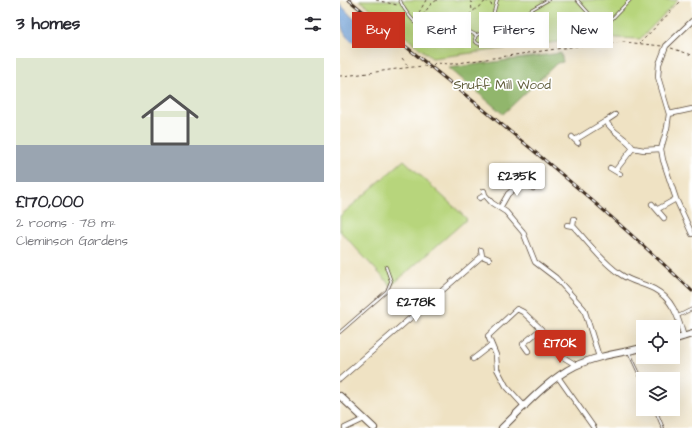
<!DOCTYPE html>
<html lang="en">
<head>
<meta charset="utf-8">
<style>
	:root { --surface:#fff; --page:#f7f7f7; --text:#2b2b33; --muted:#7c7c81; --accent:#c8321e }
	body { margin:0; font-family:"Architects Daughter",sans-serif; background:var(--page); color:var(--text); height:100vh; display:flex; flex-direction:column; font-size:15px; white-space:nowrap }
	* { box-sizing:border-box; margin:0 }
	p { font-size:13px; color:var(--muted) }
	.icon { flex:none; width:22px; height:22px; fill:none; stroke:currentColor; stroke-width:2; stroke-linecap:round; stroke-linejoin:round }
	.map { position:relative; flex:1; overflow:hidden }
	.sheet { display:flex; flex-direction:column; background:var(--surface); width:340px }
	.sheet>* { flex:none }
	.hud { position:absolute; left:12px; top:12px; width:280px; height:36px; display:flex; gap:8px }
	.fabs { position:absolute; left:296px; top:320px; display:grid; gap:8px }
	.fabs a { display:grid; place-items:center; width:44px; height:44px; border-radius:0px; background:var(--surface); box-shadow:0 4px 16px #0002; font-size:20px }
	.price { position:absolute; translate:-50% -34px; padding:0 9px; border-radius:4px; background:#fff; color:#222; font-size:13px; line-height:26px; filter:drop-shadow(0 1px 2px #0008) }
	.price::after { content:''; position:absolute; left:50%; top:24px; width:12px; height:9px; margin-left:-6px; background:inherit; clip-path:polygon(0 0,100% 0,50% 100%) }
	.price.active { background:var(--accent); color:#fff }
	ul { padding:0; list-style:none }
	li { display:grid; align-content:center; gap:8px; height:212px; padding:0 16px }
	li span { display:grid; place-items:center; height:124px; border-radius:0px; color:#555 }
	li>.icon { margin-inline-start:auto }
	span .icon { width:72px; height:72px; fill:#fffc; stroke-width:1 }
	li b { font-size:17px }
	h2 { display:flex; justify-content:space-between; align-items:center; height:48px; padding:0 16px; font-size:17px }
	.chip { padding:0 14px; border-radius:0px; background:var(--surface); box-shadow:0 4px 16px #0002; font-size:14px; line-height:36px }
	.chip.active { background:var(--accent); color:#fff }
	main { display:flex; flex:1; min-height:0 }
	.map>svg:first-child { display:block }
	.green { fill:#b7d57c; stroke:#79804d }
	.forest { fill:#91b66c; stroke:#667045 }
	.water { fill:#6ea0d8; stroke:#54657b }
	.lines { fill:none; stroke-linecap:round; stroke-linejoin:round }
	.lane-casing { stroke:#564637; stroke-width:3.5 }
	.street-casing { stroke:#564637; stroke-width:6 }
	.secondary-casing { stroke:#564637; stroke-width:8 }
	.path { stroke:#564637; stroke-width:1; stroke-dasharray:3 3; stroke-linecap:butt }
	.lane { stroke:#fff; stroke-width:2 }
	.street { stroke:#fff; stroke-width:4.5 }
	.secondary { stroke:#fff; stroke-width:6 }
	.rail-casing { stroke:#3b2a1e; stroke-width:3 }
	.rail { stroke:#fff; stroke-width:1.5; stroke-dasharray:4.5; stroke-linecap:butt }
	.labels { text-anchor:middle; stroke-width:3.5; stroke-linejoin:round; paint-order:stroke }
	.park-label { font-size:13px; fill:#605d3a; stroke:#fff }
</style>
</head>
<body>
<main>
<section class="sheet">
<h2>3 homes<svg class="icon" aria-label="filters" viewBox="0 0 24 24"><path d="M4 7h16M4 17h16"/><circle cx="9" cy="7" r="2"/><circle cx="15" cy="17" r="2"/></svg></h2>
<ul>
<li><span style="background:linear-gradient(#dfe7d0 70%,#9aa5b1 0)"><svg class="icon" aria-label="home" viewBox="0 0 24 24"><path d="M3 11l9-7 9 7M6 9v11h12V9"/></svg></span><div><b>£170,000</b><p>2 rooms · 78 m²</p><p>Cleminson Gardens</p></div></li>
</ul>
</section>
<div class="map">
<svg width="352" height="428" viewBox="0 0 352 428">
	<rect width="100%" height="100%" fill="#fff"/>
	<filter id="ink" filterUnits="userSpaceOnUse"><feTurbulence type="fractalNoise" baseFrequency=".025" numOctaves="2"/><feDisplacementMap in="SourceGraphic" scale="8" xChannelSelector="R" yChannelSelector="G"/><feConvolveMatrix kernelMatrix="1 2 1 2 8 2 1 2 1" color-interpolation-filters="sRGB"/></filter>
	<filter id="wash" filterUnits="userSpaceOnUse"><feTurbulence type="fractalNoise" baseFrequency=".012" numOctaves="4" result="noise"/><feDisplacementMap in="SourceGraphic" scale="16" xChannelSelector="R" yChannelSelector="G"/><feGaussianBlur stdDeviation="0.9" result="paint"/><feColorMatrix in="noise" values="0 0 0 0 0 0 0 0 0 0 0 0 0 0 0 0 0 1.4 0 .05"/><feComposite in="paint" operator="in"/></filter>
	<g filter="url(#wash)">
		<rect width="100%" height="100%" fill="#efe2c3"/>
		<!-- green -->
		<path class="green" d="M20 0H338L300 39 256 37 92 58Z
			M64 160 127 219 51 286 0 231V216Z"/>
		<!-- forest -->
		<path class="forest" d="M221 53 223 62 217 63 163 114 109 68Z"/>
		<!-- water -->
		<path class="water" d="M0 4 12 17 21 20 28 29 27 37 15 43C0 36 0 19 0 4Z"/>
	</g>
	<g filter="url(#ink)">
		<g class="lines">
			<!-- lane casing -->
			<g class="lane-casing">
				<path id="lane" d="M60 0C64 12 78 27 89 34L122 28 136 35
					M237 0 260 26 266 25 290 0
					M135 39a5 5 0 1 1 10 0a5 5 0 1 1-10 0Z
					M143 35 151 23 157 0
					M145 36 208 0
					M338 316 352 309
					M0 332 47 291 51 281 46 267
					M289 352 303 382
					M315 409 323 428"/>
			</g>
			<!-- street casing -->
			<g class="street-casing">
				<path id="street" d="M352 21 326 46 319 64 318 77 329 114 327 128 321 149 323 160 336 199 352 234
					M329 114 352 109
					M266 121 275 115
					M232 137 238 143
					M235 140 266 121C272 133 286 137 293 148L304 150 321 149
					M270 168 280 174
					M178 170 184 180 193 188
					M275 171 293 148
					M145 195 152 203 166 212 183 232 195 262 216 278 244 309 259 357
					M140 198 145 195 144 191
					M312 204 324 218
					M160 208 168 194 184 180
					M318 209 336 199
					M227 225 233 226 234 219
					M233 226C248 242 262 262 280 274 291 282 302 283 314 289 333 299 338 317 344 337
					M141 250 142 256 149 259
					M188 351 183 344 201 329
					M133 359 151 345
					M218 377 254 428
					M0 379 142 256
					M185 407 166 386 157 369 156 355 148 336 177 309 183 312 201 329 223 357 236 365
					M5 428 24 419"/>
			</g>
			<!-- secondary casing -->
			<g class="secondary-casing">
				<path id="secondary" d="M333 340 352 334
					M0 396 34 428
					M162 428C184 407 207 380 235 366 256 356 280 353 303 348"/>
			</g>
			<!-- path -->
			<path class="path" d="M36 0 57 5
				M131 0 132 11
				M145 0 152 5
				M76 18 86 0
				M79 20 91 4 97 0
				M121 24 132 12 146 1
				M300 43 342 0
				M331 48 352 55
				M62 58 68 66
				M0 76C29 74 56 68 85 66L89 69 95 63 111 64 237 46 284 42 322 46"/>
			<!-- lane -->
			<use href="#lane" class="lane"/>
			<!-- street -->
			<use href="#street" class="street"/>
			<!-- secondary -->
			<use href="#secondary" class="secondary"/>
			<!-- rail casing -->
			<g class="rail-casing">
				<path id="rail" d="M9 0C124 95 244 187 352 291"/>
			</g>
			<!-- rail -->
			<use href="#rail" class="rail"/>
		</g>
	</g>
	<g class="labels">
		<!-- park labels -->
		<g class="park-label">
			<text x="162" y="89">Snuff Mill Wood</text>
		</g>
	</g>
</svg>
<div class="fabs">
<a><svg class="icon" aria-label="locate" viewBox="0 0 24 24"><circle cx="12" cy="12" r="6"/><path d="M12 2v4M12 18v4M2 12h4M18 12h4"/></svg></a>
<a><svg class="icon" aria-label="layers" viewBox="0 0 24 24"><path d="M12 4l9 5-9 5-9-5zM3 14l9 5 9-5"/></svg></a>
</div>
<b class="price" style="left:177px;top:197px">£235K</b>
<b class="price" style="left:76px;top:323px">£278K</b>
<b class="price active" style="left:220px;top:364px">£170K</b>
<div class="hud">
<a class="chip active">Buy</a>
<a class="chip">Rent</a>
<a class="chip">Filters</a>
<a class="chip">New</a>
</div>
</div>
</main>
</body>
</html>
